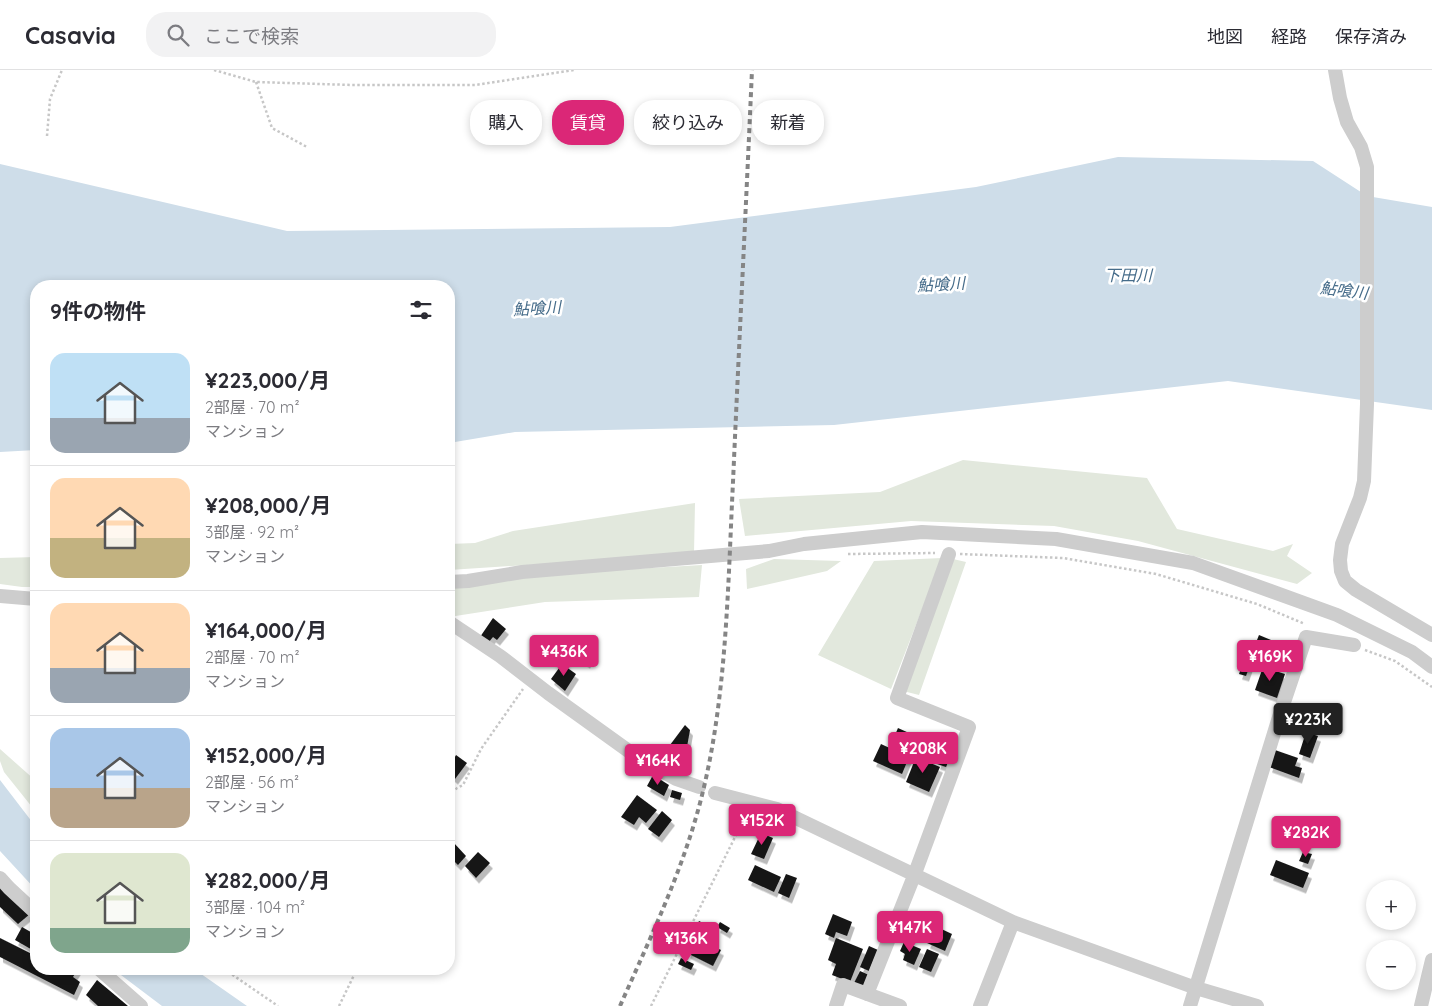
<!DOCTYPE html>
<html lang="ja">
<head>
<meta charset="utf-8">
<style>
	:root { --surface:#fff; --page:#f2f2f3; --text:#2b2b33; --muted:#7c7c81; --line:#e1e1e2; --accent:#db2777 }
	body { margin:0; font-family:Quicksand,"Noto Sans JP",sans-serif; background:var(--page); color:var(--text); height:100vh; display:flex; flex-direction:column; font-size:19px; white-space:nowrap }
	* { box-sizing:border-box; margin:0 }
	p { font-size:16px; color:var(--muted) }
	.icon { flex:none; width:28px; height:28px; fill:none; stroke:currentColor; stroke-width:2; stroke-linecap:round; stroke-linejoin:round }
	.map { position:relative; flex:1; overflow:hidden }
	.details { position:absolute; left:30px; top:210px; width:425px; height:695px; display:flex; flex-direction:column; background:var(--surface); border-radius:20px; box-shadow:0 2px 8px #0003 }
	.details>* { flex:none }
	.hud { position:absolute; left:470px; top:30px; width:475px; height:45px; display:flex; gap:10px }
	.fabs { position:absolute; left:1366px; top:810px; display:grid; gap:10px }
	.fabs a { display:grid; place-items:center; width:50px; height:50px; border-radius:50%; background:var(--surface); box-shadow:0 2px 8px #0003; font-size:25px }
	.price { position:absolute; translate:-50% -42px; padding:0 11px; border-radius:5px; background:var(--accent); color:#fff; font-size:16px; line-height:32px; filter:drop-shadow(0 1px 2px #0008) }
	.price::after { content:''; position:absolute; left:50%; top:30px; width:15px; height:11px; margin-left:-8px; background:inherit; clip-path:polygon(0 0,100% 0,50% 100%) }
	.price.active { background:#222; color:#fff }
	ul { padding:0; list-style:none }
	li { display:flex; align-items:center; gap:15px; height:125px; padding:0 20px }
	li+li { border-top:1px solid var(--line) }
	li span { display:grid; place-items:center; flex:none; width:140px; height:100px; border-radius:15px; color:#555 }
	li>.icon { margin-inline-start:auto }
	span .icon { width:60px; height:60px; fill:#fffc; stroke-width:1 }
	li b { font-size:21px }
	h2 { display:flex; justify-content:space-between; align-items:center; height:60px; padding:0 20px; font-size:21px }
	.pill { padding:0 18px; border-radius:20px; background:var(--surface); box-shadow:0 2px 8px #0003; font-size:18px; line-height:45px }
	.pill.active { background:var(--accent); color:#fff }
	header { display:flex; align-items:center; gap:30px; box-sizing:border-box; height:70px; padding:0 25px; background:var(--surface); border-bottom:1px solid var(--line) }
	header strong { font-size:24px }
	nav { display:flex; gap:28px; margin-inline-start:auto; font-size:18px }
	.search { width:350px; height:45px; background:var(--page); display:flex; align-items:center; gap:12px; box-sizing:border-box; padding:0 18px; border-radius:20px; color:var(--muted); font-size:19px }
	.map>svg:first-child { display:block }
	.green { fill:#e2e8dd }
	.water { fill:#cedde9 }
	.building { fill:#171717; filter:url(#shadow) }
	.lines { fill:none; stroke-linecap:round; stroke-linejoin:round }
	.path { stroke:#c7c7c7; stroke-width:2.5; stroke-dasharray:2.5 2.5; stroke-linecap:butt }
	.street { stroke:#cdcdcd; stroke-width:14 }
	.rail { stroke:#858585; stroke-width:4; stroke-dasharray:5 4; stroke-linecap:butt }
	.labels { text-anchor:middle; stroke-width:5; stroke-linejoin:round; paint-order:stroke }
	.water-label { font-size:16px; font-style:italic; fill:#466c8a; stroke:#fff }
</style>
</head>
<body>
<header>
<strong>Casavia</strong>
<div class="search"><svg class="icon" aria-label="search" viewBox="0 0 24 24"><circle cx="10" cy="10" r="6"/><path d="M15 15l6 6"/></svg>ここで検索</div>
<nav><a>地図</a><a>経路</a><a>保存済み</a></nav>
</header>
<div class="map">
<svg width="1432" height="936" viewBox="0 0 1432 936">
	<defs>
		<filter id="shadow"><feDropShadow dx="3" dy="5.5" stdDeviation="0" flood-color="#0004"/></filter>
	</defs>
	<rect width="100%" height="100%" fill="#fff"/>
	<!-- green -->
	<path class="green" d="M963 390 1147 408 1177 459 1273 481 1293 474 1287 486 1312 503 1297 514 1138 471 1054 456 911 451 745 466 739 429 880 422Z
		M695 433 694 484 449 500V474L475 473 513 461Z
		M36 487V517H22L0 514V488Z
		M942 488 891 619 818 585 874 491Z
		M774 489 841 491 827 501 747 519 746 499Z
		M953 489 966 492 919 625 903 621Z
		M702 495 699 527 545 532 449 547V516L563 503Z
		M0 679 36 711V742L4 702 0 691Z"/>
	<!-- water -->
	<path class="water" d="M1118 87 1313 91 1367 126 1432 137V340L1228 311 834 355 515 362 449 373V216H36V380L0 382V94L287 161 670 157 976 117Z
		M0 710 36 757V820L0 781Z
		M113 899H194L247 936H162Z"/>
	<!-- building -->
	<path class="building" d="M493 548 506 559 497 570 493 567 488 573 480 567Z
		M1259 565 1271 570 1263 590 1251 585Z
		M574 568 593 583 587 593 567 579Z
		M1276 571 1294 578 1290 588 1272 581Z
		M1244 590 1251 592 1246 606 1239 604Z
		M562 594 576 604 565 621 551 609Z
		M1263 597 1285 604 1277 628 1255 620Z
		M1289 634 1304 640 1301 648 1286 642Z
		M685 655 690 660 685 688 670 675Z
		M898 658 909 663 907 669 895 665Z
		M948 662 957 665 954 673 944 670Z
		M1306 662 1318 666 1310 688 1299 684Z
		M881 674 909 687 902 704 873 691Z
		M669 678 677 685 669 695 661 690Z
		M1275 680 1298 688 1295 696 1302 698 1299 708 1269 697Z
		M456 685 467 693 455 709 449 704V698Z
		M916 687 940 697 929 722 906 712Z
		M940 687 949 690 946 697 937 694Z
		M653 705 669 715 664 726 647 716Z
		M672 720 682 723 680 730 670 727Z
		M637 725 657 740 646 753 639 747 634 755 621 747Z
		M662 741 672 750 659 767 648 759Z
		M761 763 773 768 764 789 751 784Z
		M454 773 466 786 458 795 449 786V778Z
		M478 782 490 793 476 808 465 796Z
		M1303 782 1312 784 1308 794 1299 791Z
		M1276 790 1309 803 1303 818 1270 805Z
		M755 795 781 807 774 822 748 810Z
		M786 804 797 808 789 828 778 823Z
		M0 815 30 844 18 854 0 837Z
		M833 844 852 852 847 866 836 862 834 868 825 864Z
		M699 851 705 854 699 866 693 862Z
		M720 852 730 858 727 863 717 857Z
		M935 856 952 864 945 881 927 873Z
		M22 857 36 865V882L15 870Z
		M695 867 721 880 713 896 687 883Z
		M0 868 36 886V899H78L73 907 80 912 74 925 0 887Z
		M836 868 863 879 850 912 832 905 836 894 828 890Z
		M904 872 921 879 914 895 903 890 905 884 900 881Z
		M869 876 878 880 869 901 860 897Z
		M927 879 939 884 931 902 919 897Z
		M681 888 694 894 691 900 678 894Z
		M860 901 869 905 864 917 854 913Z
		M97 910 128 936H98L86 925Z"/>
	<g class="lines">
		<!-- path -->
		<path class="path" d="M214 0 256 12 352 15H475L574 0
			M256 12 272 58 307 77
			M47 66 50 29 62 0
			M848 484 935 483
			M960 484 1063 488 1156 504 1257 534 1305 554
			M1365 580 1395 591 1432 617
			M449 727 457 718 463 715 481 679 523 619
			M224 899 278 936
			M339 936 357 899
			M651 936 747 743"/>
		<!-- street -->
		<path class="street" d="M1335 0 1340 28 1347 52 1361 77 1367 97V334L1364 411 1360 428 1342 474 1340 490 1341 501 1345 511 1356 520 1432 565
			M449 512 468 511 522 502 769 481 804 474 922 462 1056 469 1193 493 1337 545 1412 582 1432 597
			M0 526 36 529
			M449 552 500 586 548 623 637 687 676 709 699 717
			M715 723 777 739 1013 852 1196 918 1257 936
			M0 808 9 818 36 843
			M99 899 141 936
			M867 924 914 806 969 657 897 628 949 484
			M836 936 843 915 900 936
			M980 936 1013 852
			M1190 936 1279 647 1306 567 1354 575
			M1421 936 1432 890"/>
		<!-- rail -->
		<path class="rail" d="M620 936C652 864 686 794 704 717 727 619 728 512 733 412 739 275 746 137 752 0"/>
	</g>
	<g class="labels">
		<!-- water labels -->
		<g class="water-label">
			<text x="1128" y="211">下田川</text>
			<text transform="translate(941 214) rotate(-3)" y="6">鮎喰川</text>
			<text transform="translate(1344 220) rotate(7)" y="6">鮎喰川</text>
			<text transform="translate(537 238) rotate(-3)" y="6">鮎喰川</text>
		</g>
	</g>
</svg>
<div class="fabs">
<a>+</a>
<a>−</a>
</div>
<b class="price" style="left:564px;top:607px">¥436K</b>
<b class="price" style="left:1270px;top:612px">¥169K</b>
<b class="price active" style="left:1308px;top:675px">¥223K</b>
<b class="price" style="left:923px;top:704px">¥208K</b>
<b class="price" style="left:658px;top:716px">¥164K</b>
<b class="price" style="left:762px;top:776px">¥152K</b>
<b class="price" style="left:1306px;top:788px">¥282K</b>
<b class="price" style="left:910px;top:883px">¥147K</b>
<b class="price" style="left:686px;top:894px">¥136K</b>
<div class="hud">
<a class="pill">購入</a>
<a class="pill active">賃貸</a>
<a class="pill">絞り込み</a>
<a class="pill">新着</a>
</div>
<section class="details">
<h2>9件の物件<svg class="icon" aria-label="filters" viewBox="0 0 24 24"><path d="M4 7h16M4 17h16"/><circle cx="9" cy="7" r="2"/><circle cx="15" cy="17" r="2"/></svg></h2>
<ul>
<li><span style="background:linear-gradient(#bfe0f5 65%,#9aa5b1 0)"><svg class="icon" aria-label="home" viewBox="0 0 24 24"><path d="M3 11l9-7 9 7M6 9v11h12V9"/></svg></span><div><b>¥223,000/月</b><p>2部屋 · 70 m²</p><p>マンション</p></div></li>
<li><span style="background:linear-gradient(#ffd9b3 60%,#c2b280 0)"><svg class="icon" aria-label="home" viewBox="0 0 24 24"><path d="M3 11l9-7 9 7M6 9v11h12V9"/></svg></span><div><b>¥208,000/月</b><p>3部屋 · 92 m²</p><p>マンション</p></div></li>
<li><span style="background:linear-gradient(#ffd9b3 65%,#9aa5b1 0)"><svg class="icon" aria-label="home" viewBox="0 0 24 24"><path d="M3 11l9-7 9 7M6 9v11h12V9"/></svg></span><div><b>¥164,000/月</b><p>2部屋 · 70 m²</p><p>マンション</p></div></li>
<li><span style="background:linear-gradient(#a9c7e8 60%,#b9a48a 0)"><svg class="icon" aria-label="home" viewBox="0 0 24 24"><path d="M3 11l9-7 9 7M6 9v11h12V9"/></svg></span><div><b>¥152,000/月</b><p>2部屋 · 56 m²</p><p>マンション</p></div></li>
<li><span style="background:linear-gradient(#dfe7d0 75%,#7fa58c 0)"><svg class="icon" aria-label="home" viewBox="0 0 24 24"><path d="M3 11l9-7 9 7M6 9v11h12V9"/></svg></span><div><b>¥282,000/月</b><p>3部屋 · 104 m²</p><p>マンション</p></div></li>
</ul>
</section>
</div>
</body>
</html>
